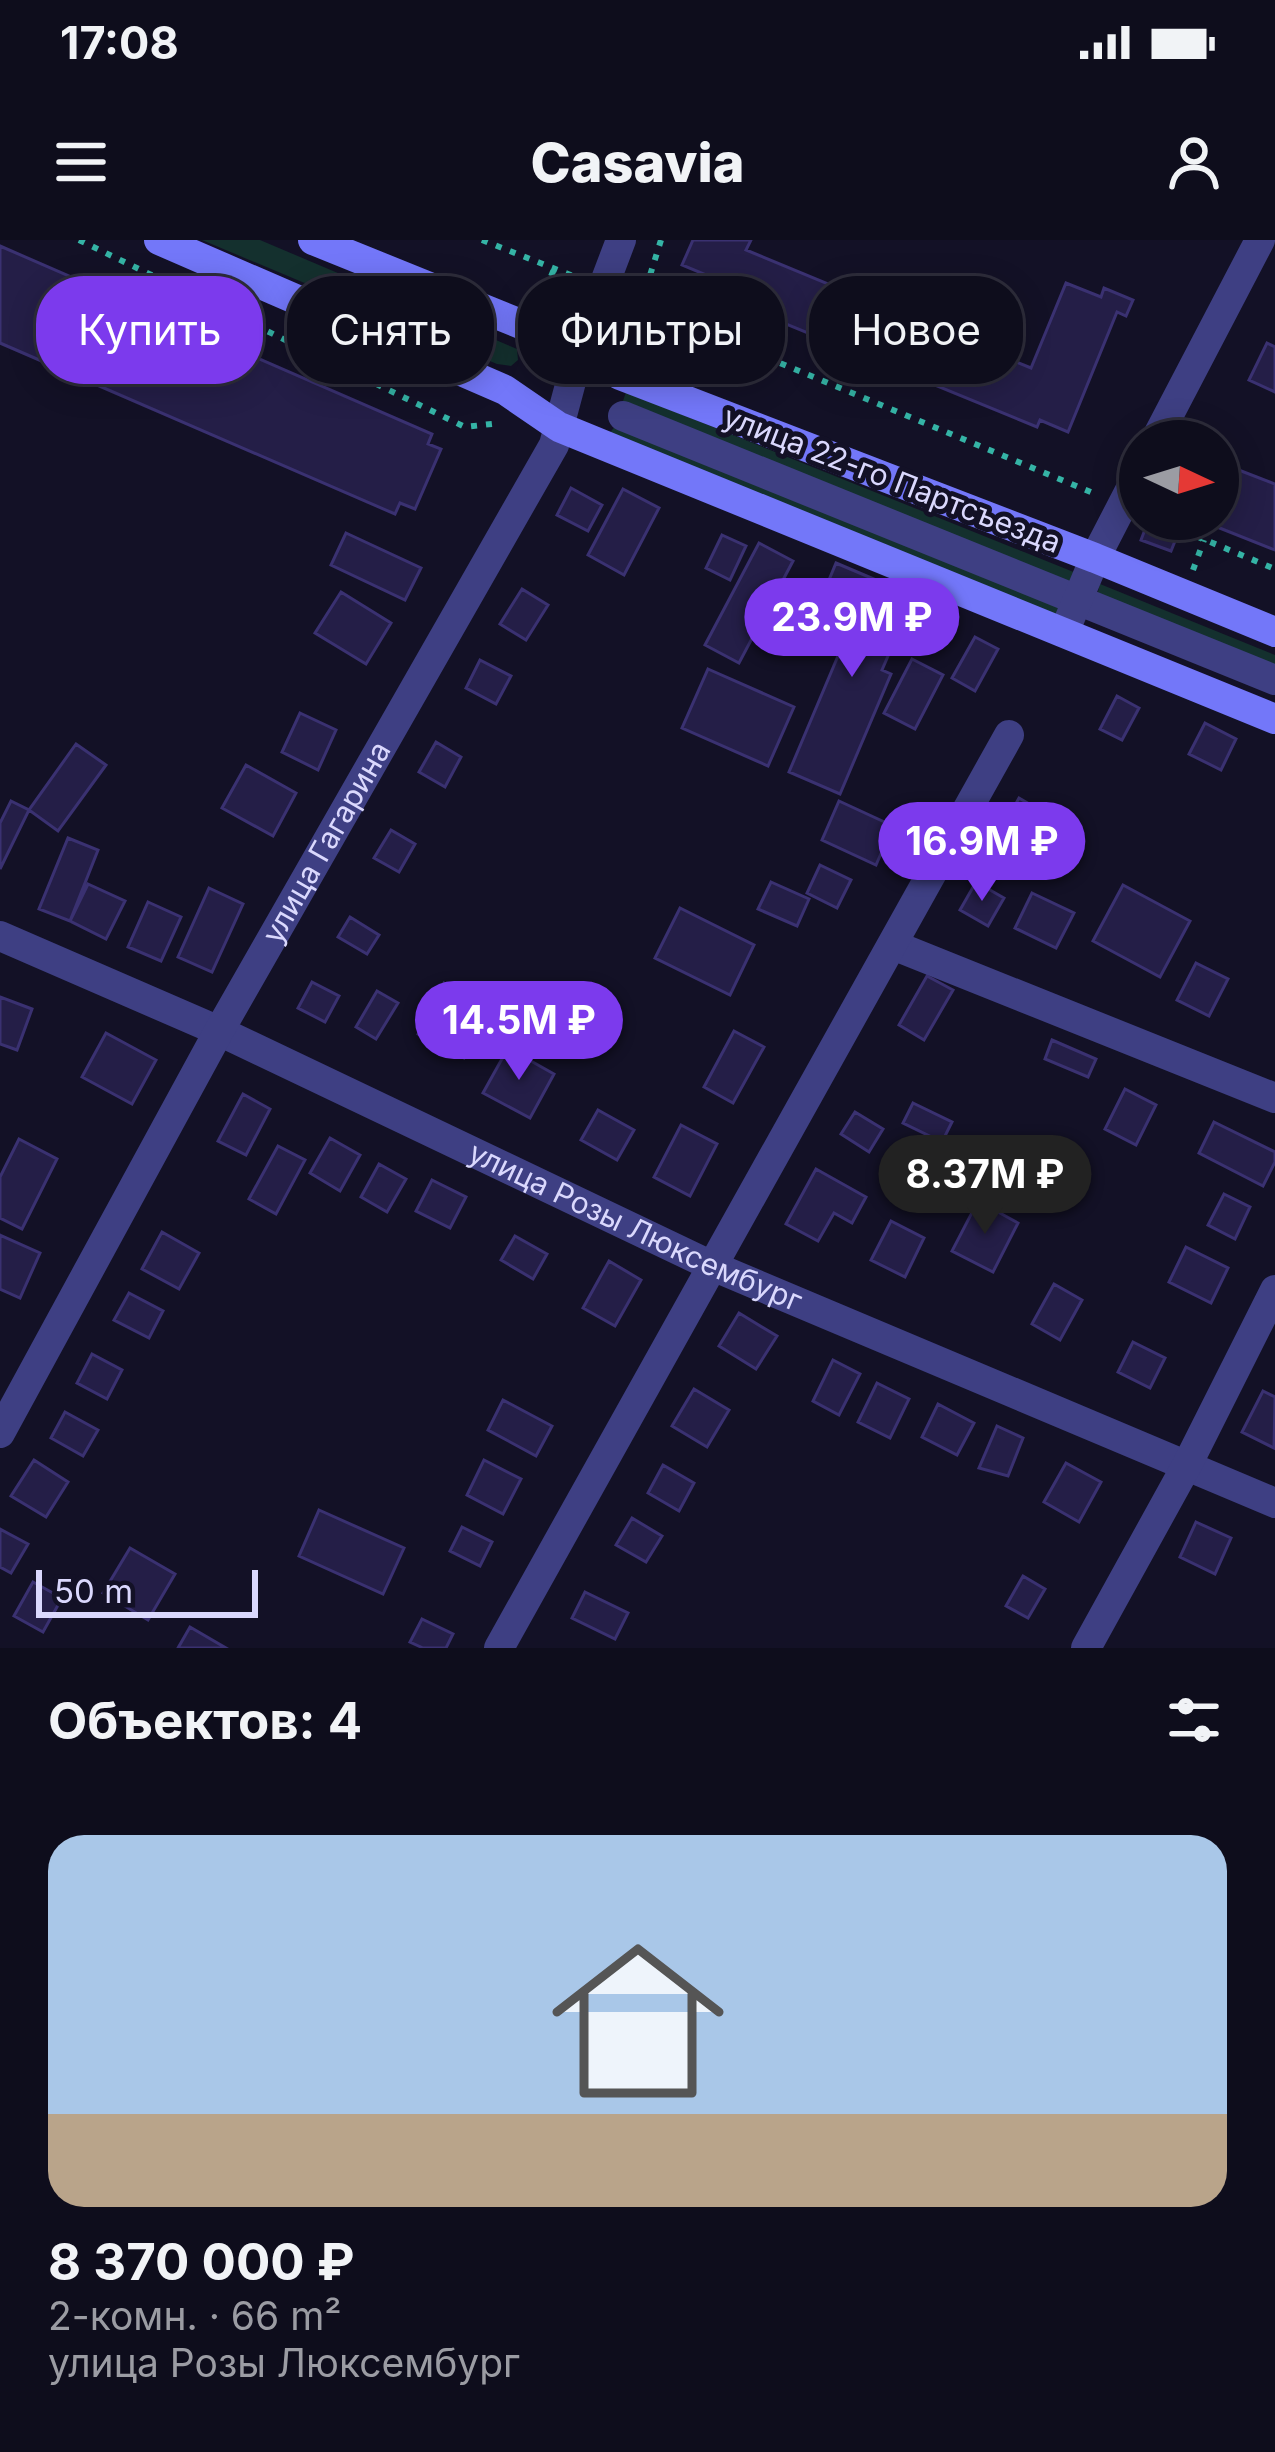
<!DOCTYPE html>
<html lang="ru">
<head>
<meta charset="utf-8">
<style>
	:root { --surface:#0e0d1c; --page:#1c1b29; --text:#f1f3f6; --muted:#9b9ca3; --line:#2e2d3b; --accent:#7c3aed }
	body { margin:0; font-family:Inter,sans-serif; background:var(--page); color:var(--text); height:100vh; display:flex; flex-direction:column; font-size:45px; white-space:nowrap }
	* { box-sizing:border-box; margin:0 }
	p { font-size:39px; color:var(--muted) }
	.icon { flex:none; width:66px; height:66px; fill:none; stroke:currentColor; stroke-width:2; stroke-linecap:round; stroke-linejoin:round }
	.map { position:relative; height:1408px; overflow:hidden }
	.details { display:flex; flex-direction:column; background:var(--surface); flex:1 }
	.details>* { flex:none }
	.banner { position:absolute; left:36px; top:36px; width:1203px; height:108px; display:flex; gap:24px }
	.needle { width:78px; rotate:94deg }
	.tools { position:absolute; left:1119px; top:180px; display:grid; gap:24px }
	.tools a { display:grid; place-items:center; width:120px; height:120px; border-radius:50%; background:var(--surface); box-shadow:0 6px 30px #0003,0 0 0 3px var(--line); font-size:60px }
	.scale { position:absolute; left:36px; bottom:30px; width:222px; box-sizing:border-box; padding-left:12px; border:6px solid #dad8fd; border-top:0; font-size:33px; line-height:42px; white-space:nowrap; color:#dad8fd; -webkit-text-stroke:9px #131126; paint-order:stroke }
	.price { position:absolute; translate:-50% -102px; padding:0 27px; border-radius:42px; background:var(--accent); color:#fff; font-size:39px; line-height:78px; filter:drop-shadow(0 3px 6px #0008) }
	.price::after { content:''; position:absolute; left:50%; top:72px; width:36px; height:27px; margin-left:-18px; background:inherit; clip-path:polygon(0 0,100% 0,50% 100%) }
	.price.current { background:#222; color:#fff }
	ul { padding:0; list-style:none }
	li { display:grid; align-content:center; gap:24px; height:636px; padding:0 48px }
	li+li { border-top:3px solid var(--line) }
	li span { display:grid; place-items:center; height:372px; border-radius:36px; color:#555 }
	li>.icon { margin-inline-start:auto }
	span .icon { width:216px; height:216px; fill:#fffc; stroke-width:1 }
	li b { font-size:51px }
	h2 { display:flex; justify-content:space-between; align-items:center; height:144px; padding:0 48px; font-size:51px }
	.pill { padding:0 42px; border-radius:48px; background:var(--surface); box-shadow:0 6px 30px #0003,0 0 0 3px var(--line); font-size:42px; line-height:108px }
	.pill.current { background:var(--accent); color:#fff }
	.status { display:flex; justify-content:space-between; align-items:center; height:84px; padding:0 60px; background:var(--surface); direction:ltr }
	.status svg { height:33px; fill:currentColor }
	header { display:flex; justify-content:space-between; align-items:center; height:156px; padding:0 48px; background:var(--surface); font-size:54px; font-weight:800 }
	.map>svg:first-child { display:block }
	.green { fill:#14302e }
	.building { fill:#241e47; stroke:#3a3171; stroke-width:3 }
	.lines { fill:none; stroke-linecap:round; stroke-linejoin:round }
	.path { stroke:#35b4a6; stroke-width:6; stroke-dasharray:6 9; stroke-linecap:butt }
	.street { stroke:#3e3f83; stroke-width:30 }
	.secondary { stroke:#7377f9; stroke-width:30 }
	.labels { text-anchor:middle; stroke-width:10; stroke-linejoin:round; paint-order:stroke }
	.street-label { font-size:30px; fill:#dad8fd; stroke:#131126 }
</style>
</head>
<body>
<div class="status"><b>17:08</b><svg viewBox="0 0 49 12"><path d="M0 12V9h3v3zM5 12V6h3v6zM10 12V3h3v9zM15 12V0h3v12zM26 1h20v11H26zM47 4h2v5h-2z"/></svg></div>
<header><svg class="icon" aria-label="menu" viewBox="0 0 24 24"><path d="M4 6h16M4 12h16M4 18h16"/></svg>Casavia<svg class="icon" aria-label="person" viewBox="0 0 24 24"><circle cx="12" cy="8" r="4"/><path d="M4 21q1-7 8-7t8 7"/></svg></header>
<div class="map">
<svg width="1275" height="1408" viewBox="0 0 1275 1408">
	<rect width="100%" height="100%" fill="#131126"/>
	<!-- green -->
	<path class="green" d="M202 0H260L517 109 518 120 511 126 497 124Z
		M626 152 1081 335 1076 351 628 169 623 161Z
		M617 184 1066 370 1063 382 607 196Z
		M1100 344 1275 415V432L1096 359Z"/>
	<!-- building -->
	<path class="building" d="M693 0H751L746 10 1031 128 1066 43 1101 57 1104 48 1133 60 1126 76 1117 72 1068 192 1040 180 1037 187 723 58 728 44 682 25Z
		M0 6 432 194 428 204 441 209 415 269 400 263 395 274 0 103Z
		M1267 103 1275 107V152L1249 140Z
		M1218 222 1275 244V310L1197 279H1218Z
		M571 248 602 265 588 291 557 275Z
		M623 249 659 268 624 335 588 315Z
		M1149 279 1179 291 1171 311 1141 300Z
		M346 293 421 328 405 360 331 325Z
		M722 295 746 306 730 340 706 328Z
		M759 303 793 321 739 423 705 405Z
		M836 323 914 356 882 430 891 434 840 554 789 532 838 416 847 420 866 375 822 357Z
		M522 349 548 365 526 400 500 384Z
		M341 352 391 383 366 424 315 393Z
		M975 397 998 409 975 451 952 438Z
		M912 419 943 435 915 489 884 473Z
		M480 420 511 436 496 464 466 448Z
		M708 429 794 467 768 526 682 488Z
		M1117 456 1139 468 1122 500 1100 489Z
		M300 473 336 490 318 530 282 512Z
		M1205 483 1236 499 1221 530 1189 514Z
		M436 502 461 517 445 547 419 532Z
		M76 504 106 525 58 591 29 570Z
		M246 525 296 553 273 596 222 568Z
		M1019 558 1043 572 1028 598 1004 585Z
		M11 561 29 570 0 629V583Z
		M839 561 893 586 876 625 822 600Z
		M391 590 415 604 399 632 374 618Z
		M68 598 98 610 70 681 39 669Z
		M820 625 851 640 837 668 807 653Z
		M771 642 809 659 797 686 758 669Z
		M976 642 1004 658 988 686 960 670Z
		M88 644 125 661 106 699 70 681Z
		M1123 645 1190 681 1160 737 1093 701Z
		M209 648 243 664 212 732 178 717Z
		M1032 653 1074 673 1056 708 1015 688Z
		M148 662 181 677 161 721 128 707Z
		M680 668 754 705 730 755 655 718Z
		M350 677 379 695 367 714 338 697Z
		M1196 723 1228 739 1209 776 1177 760Z
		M927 736 953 750 924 800 899 785Z
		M312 742 339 756 325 782 298 768Z
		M444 743 490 767 464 818 418 794Z
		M377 751 398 763 376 799 356 787Z
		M0 757 32 769 17 810 0 804Z
		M734 791 764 807 733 863 704 847Z
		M106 793 156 820 132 864 82 837Z
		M1052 800 1096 819 1088 837 1045 819Z
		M508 808 554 834 530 878 483 853Z
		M1125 849 1156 865 1136 905 1105 889Z
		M243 854 270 869 246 915 218 901Z
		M913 863 952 882 942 902 903 883Z
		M598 870 634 890 617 920 581 900Z
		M855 872 883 889 869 912 841 894Z
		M1214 882 1275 912V922L1263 946 1199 913Z
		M681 885 717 904 690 956 654 937Z
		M330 898 360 915 340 951 310 933Z
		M19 899 57 919 22 989 0 978V937Z
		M278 906 305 920 276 974 249 959Z
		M379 924 406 939 387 972 361 957Z
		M816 929 866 957 852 983 834 973 818 1001 786 984Z
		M432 940 466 957 450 988 416 971Z
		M1224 954 1250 967 1235 999 1208 985Z
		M978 961 1018 983 993 1032 952 1011Z
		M891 981 924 998 905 1037 871 1020Z
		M162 992 199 1013 179 1049 142 1029Z
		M0 995 40 1013 20 1058 0 1049Z
		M515 996 547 1014 533 1039 501 1020Z
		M1186 1007 1228 1028 1211 1063 1169 1042Z
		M609 1021 641 1040 615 1086 583 1068Z
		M1054 1044 1082 1060 1060 1100 1032 1084Z
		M129 1053 163 1071 149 1098 114 1080Z
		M739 1073 777 1096 756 1129 719 1106Z
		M1133 1102 1165 1118 1150 1148 1118 1132Z
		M92 1114 122 1130 107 1159 77 1143Z
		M833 1120 860 1134 839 1175 813 1161Z
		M877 1143 909 1159 890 1198 858 1182Z
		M694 1149 729 1170 707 1207 672 1186Z
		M1263 1151 1275 1157 1274 1208 1242 1192Z
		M503 1160 552 1186 536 1216 488 1190Z
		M938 1164 974 1183 957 1215 922 1197Z
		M65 1172 98 1190 83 1216 51 1198Z
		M997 1186 1023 1198 1008 1236 979 1228Z
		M34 1220 68 1242 46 1277 11 1256Z
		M484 1220 521 1239 503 1274 467 1255Z
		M1066 1223 1101 1242 1079 1282 1044 1262Z
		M663 1225 694 1243 679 1271 648 1253Z
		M319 1270 404 1308 383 1354 299 1316Z
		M632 1278 662 1296 646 1322 616 1305Z
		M1196 1282 1231 1298 1215 1334 1180 1317Z
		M462 1287 492 1302 480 1326 450 1311Z
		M0 1289 28 1304 11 1333 0 1327Z
		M130 1308 175 1334 148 1380 103 1353Z
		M1023 1336 1045 1349 1028 1378 1006 1366Z
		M33 1342 62 1358 43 1392 14 1376Z
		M585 1352 628 1373 615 1399 572 1378Z
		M422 1379 453 1394 446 1408H423L410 1402Z
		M190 1387 226 1408H178Z"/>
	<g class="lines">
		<!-- path -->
		<path class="path" d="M79 0 465 187 500 183
			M482 0 578 38
			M628 60 1098 255
			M540 64 554 29
			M628 106 661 0
			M1155 279 1275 329
			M1193 330 1204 300"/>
		<!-- street -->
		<g class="street">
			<path d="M623 176 1275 440"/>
			<path d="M1155 201 1260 0"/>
			<path d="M1070 378 1095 318 1140 231"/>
			<path id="s1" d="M0 696 219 791 710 1025 1275 1263"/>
			<path d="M893 705 1275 858"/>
			<path id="s2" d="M0 1193 219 791 554 205 580 108 621 0"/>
			<path d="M499 1408 1009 495"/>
			<path d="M1086 1408 1187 1225 1275 1050"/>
		</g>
		<!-- secondary -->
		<path class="secondary" d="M159 0 505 150 559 187 1275 479
			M313 0 580 108 620 135 1095 318 1275 392"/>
	</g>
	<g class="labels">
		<!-- street labels -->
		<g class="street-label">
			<text transform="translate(892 240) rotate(21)" y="10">улица 22-го Партсъезда</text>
			<text dy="10" stroke="none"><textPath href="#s2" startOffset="675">улица Гагарина</textPath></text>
			<text dy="10" stroke="none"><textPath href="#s1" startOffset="699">улица Розы Люксембург</textPath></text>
		</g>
	</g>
</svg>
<div class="tools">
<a><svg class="needle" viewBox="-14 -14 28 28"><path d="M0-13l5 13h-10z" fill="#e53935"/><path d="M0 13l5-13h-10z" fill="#9b9ca3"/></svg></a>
</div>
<div class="scale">50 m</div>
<b class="price" style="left:852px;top:440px">23.9M ₽</b>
<b class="price" style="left:982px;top:664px">16.9M ₽</b>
<b class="price" style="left:519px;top:843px">14.5M ₽</b>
<b class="price current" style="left:985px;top:997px">8.37M ₽</b>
<div class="banner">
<a class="pill current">Купить</a>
<a class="pill">Снять</a>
<a class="pill">Фильтры</a>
<a class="pill">Новое</a>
</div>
</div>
<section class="details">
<h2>Объектов: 4<svg class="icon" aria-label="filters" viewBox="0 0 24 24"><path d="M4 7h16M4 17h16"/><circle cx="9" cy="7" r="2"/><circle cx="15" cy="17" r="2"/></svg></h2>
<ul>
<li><span style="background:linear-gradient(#a9c7e8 75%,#b9a48a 0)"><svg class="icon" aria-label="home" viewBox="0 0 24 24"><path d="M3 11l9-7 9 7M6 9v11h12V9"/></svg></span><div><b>8 370 000 ₽</b><p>2-комн. · 66 m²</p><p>улица Розы Люксембург</p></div></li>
</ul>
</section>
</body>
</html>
